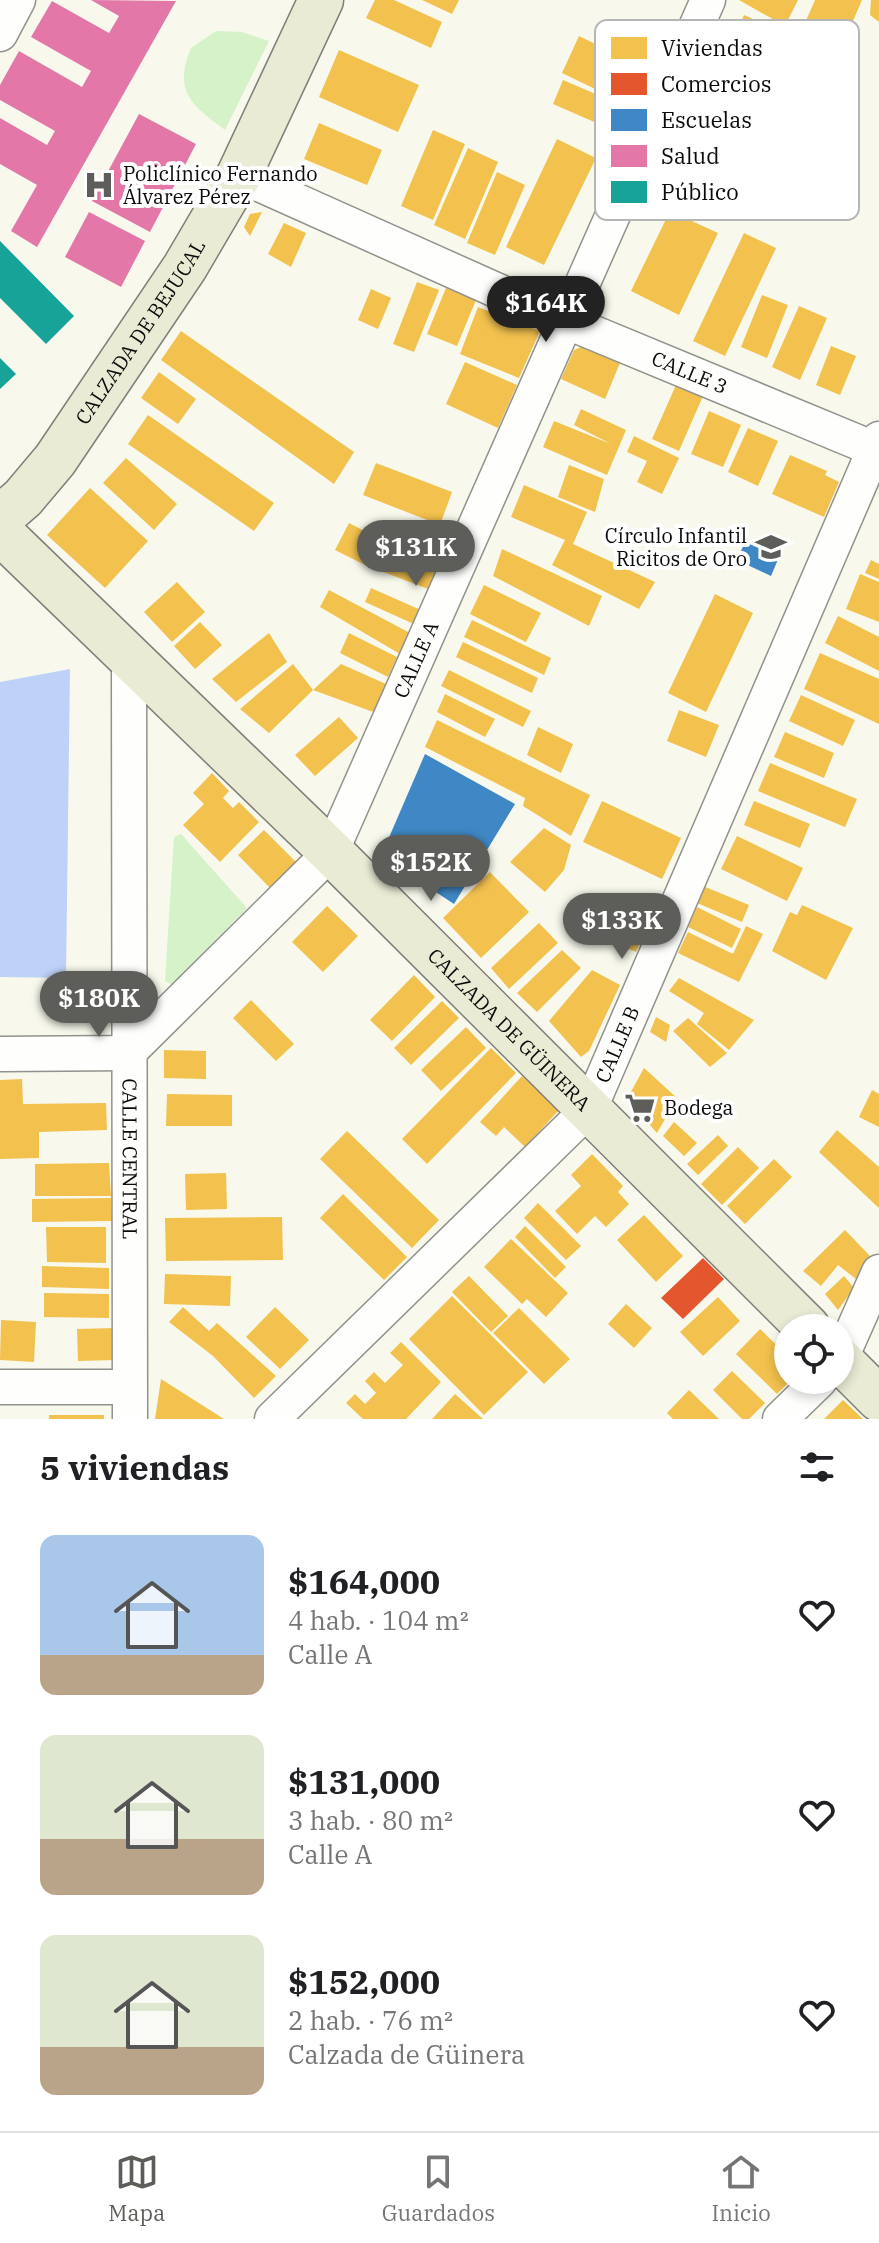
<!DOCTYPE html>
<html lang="es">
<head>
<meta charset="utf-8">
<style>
	:root { --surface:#fff; --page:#f6f6f6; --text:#202124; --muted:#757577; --line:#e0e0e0; --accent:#5d5e59 }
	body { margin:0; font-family:"IBM Plex Serif",serif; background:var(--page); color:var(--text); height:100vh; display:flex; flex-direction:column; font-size:30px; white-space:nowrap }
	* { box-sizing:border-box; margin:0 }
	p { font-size:26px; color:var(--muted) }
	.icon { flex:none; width:44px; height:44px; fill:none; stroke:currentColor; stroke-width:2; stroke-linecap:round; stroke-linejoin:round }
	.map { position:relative; height:1419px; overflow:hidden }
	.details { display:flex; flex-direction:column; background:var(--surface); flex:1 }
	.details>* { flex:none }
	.buttons { position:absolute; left:774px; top:1314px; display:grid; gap:16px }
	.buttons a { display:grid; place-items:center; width:80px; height:80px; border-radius:50%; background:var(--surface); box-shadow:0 4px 12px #0003; font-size:40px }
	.price { position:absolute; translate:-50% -68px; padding:0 18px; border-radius:28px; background:var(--accent); color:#fff; font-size:26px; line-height:52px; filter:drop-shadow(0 2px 4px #0008) }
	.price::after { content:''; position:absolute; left:50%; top:48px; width:24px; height:18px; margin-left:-12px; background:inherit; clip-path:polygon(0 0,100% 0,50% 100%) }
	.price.on { background:#222; color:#fff }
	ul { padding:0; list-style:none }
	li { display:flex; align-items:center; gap:24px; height:200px; padding:0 40px }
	li span { display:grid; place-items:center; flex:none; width:224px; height:160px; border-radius:16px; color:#555 }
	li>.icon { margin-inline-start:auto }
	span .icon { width:96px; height:96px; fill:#fffc; stroke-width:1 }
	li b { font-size:34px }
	h2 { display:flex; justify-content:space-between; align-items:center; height:96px; padding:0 40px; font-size:34px }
	.menu { display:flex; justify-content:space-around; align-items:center; height:112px; border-top:2px solid var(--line); background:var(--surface); font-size:22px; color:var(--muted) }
	.menu a { display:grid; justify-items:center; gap:4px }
	.menu .on { color:var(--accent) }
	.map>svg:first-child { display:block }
	.green { fill:#d6f2c9 }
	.water { fill:#bed2f7 }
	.homes { fill:#f2c14e }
	.shops { fill:#e4572e }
	.schools { fill:#3f88c5 }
	.health { fill:#e377a8 }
	.public { fill:#17a398 }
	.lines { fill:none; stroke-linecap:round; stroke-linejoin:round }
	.minor-casing { stroke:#91928c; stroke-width:37 }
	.major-casing { stroke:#7e7f79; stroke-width:47 }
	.minor { stroke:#fefefc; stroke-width:34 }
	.major { stroke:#eaebd5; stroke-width:44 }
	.labels { text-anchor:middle; stroke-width:8; stroke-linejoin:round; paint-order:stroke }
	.poi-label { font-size:20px; fill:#0a0a0a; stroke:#fff; text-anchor:start }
	.street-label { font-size:20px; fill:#0a0a0a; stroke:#fff }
	.key { fill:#fff; stroke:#b6b6b6; stroke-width:2 }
	.key-label { font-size:22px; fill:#0a0a0a }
</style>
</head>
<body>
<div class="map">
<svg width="879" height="1419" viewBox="0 0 879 1419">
	<rect width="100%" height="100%" fill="#f8f9ec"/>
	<!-- green -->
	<path class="green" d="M216 31 242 32 269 41 225 130C191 105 173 91 191 48Z
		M181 834 247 908 172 985 165 981 174 837Z"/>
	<!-- water -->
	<path class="water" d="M70 669 66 978 0 977V682Z"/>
	<!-- homes -->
	<path class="homes" d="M375 0H394L442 22 431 48 366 18Z
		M422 0H459L452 14Z
		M739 0H798L785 26Z
		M815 0H862L839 53 801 32Z
		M871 0H879V22L870 15Z
		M744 15 812 45 805 67 733 39Z
		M579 36 641 66 624 103 562 73Z
		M339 50 419 85 398 132 319 97Z
		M563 80 628 108 617 132 553 104Z
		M319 123 382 150 367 185 304 159Z
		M433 130 465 144 433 220 401 206Z
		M557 139 596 158 544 265 506 247Z
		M468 148 498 162 465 239 434 225Z
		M497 172 525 185 495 255 467 243Z
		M670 211 718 233 679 315 631 291Z
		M262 212 250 236 244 227 250 214Z
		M284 223 306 233 291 267 268 254Z
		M744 233 776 248 725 356 693 341Z
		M417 282 439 290 414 352 393 344Z
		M446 288 476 300 457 346 427 334Z
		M371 289 391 298 378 329 358 320Z
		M762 295 788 305 767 358 741 347Z
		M799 306 827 318 800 380 772 367Z
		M478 307 540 331 519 378 460 354Z
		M181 331 354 452 334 484 161 360Z
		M831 346 856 356 840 395 816 385Z
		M581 347 620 363 605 399 561 379 574 350Z
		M465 362 517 385 498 428 446 404Z
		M159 372 196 399 178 424 141 398Z
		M676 385 703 396 679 451 652 439Z
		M581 409 626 430 607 475 543 447 554 421 611 444 574 425Z
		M709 411 741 425 723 467 691 454Z
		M148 415 274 503 254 531 128 444Z
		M748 428 778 441 758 486 728 472Z
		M634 436 679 458 662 494 637 482 647 461 627 452Z
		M790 455 827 471 825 475 839 482 824 517 772 494Z
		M126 458 177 504 154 530 103 483Z
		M376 463 452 492 440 525 363 495Z
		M569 465 604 479 595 512 558 497Z
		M524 485 587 512 573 544 655 582 639 609 552 565 565 540 511 517Z
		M90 488 148 541 105 588 47 535Z
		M349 523 382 540 369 567 335 550Z
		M391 545 438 564 428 589 381 571Z
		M502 549 602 596 589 626 493 576Z
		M871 560 879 564V579L865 573Z
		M860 574 879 582V622L846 609Z
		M177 582 205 612 172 642 144 612Z
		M484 585 541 613 526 642 470 614Z
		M371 588 423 611 416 625 365 602Z
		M329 590 410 633 400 654 320 607Z
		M715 594 753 613 706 712 668 693Z
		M838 616 879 637V671L825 643Z
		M472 620 551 658 544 675 464 637Z
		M200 622 222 645 195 669 174 646Z
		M269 633 287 662 236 702 212 679Z
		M349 633 397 657 388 677 340 653Z
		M463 642 538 678 532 693 456 657Z
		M820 653 879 679V724L804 689Z
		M293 664 313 690 269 733 240 709Z
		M341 664 386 684 376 713 313 690Z
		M449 670 531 711 523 727 441 686Z
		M445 694 495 719 485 737 437 712Z
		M801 695 855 720 843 746 789 721Z
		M679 710 719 725 706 757 667 741Z
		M339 717 358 738 315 776 295 755Z
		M437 720 590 795 571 836 523 806 525 798 425 747Z
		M538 727 573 744 561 773 527 755Z
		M785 732 834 753 824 778 774 757Z
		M770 763 857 799 845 827 758 791Z
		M212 773 229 791 223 798 233 808 239 802 259 822 220 862 183 825 204 804 193 793Z
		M602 801 681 838 662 879 583 842Z
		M754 801 810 824 800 848 744 825Z
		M544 828 571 845 564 870 545 892 510 862Z
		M264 830 296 862 270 888 238 855Z
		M737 836 803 868 787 901 721 869Z
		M490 872 529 912 481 958 443 918Z
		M703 886 749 905 742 922 697 903Z
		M616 902 651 916 636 952 602 937Z
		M802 905 853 928 826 980 772 951 790 912 797 915Z
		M327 906 358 936 323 972 292 942Z
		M697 907 741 929 732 948 688 927Z
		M539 923 558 943 509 989 491 968Z
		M746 926 763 934 739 982 678 953 688 932 733 954Z
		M562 950 581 968 537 1012 517 993Z
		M592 970 620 985 589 1051 581 1057 549 1021Z
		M414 975 435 997 392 1041 370 1020Z
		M679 978 754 1020 729 1050 697 1024 704 1013 669 991Z
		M251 1000 294 1044 276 1061 233 1018Z
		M442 1001 459 1018 411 1065 394 1048Z
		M656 1017 670 1025 666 1042 650 1032Z
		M688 1018 727 1053 710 1067 673 1031Z
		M466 1027 486 1048 441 1091 421 1070Z
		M491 1048 516 1073 427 1164 402 1139Z
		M164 1050 206 1051V1079L164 1078Z
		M644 1068 677 1098 657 1133 627 1099Z
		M522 1076 559 1110 525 1147 504 1127 496 1136 480 1122Z
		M22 1079 23 1104 106 1103 107 1130 39 1132V1158L0 1159V1080Z
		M872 1090 879 1094V1127L859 1117Z
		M167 1094 232 1095V1126H166Z
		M674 1122 697 1143 684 1156 663 1136Z
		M837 1130 879 1167V1208L819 1152Z
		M347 1131 439 1220 412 1248 320 1159Z
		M718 1135 728 1146 698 1175 687 1164Z
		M738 1147 759 1168 722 1205 701 1184Z
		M592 1154 623 1186 618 1192 629 1204 606 1227 595 1216 577 1234 555 1211 581 1186 571 1175Z
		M774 1159 792 1177 745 1224 727 1206Z
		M109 1163 111 1196H35V1164Z
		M226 1173 227 1209 186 1210 185 1174Z
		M343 1194 407 1257 384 1280 320 1218Z
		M111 1198 112 1221 32 1222V1199Z
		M538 1203 581 1246 566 1260 524 1218Z
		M644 1215 683 1256 656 1282 617 1240Z
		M282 1217 283 1260 166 1261 165 1218Z
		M525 1226 566 1267 555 1278 515 1237Z
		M46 1227H106V1263L47 1262Z
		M845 1230 871 1257 856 1279 838 1265 821 1286 803 1271Z
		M511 1239 568 1293 546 1317 527 1299 522 1304 484 1267Z
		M42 1266 109 1268V1289L42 1287Z
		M165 1274 231 1276 230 1306 164 1304Z
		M469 1276 508 1316 491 1332 452 1292Z
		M844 1276 854 1288 838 1310 825 1294Z
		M44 1293 109 1294V1318L44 1317Z
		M452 1296 528 1372 484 1415 409 1339Z
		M718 1297 740 1321 703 1356 680 1332Z
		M626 1304 652 1328 634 1348 608 1324Z
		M183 1307 209 1331 217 1323 276 1376 254 1398 213 1356 169 1322Z
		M275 1307 309 1340 280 1369 246 1337Z
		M519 1308 570 1359 544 1384 493 1333Z
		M1 1320 36 1322 34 1362 0 1360Z
		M115 1328 116 1360 78 1361 77 1329Z
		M760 1329 788 1356V1380H791L777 1394 736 1354Z
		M401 1342 441 1382 406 1419H363L346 1403 355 1394 365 1404 376 1393 365 1381 374 1372 385 1383 403 1365 390 1353Z
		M732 1371 765 1403 749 1419H742L713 1390Z
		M161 1379 224 1419H155Z
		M689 1390 719 1419H673L667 1413Z
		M455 1394 483 1419H432Z
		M843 1400 863 1419H824Z
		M49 1415H104V1419H49Z"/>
	<!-- shops -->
	<path class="shops" d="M703 1258 724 1279 683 1319 661 1298Z"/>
	<!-- schools -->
	<path class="schools" d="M745 542 779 557 771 576 737 560Z
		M425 754 515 804 454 904 381 856Z"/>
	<!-- health -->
	<path class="health" d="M91 0 176 1 37 247 11 231 37 185 0 164V118L47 145 55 131 0 100V85L19 51 82 87 91 71 31 37 52 1 109 33 119 16Z
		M139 114 196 144 150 232 92 201Z
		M89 212 145 241 121 287 65 257Z"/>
	<!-- public -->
	<path class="public" d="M0 241 74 316 46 344 0 298Z
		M0 358 16 374 0 389Z"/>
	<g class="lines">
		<!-- minor casing -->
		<g class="minor-casing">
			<g id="minor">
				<path d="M0 34 18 0"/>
				<path id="s1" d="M239 175 565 321 879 451"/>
				<path id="s2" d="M129 659 130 1419"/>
				<path id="s3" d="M0 1054 128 1053 331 852 708 0"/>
				<path d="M840 1360 879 1272"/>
				<path d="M0 1387H129"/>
				<path id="s4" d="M272 1419 590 1108 879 439"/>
				<path d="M780 1419 820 1380"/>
			</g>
		</g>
		<!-- major casing -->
		<g class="major-casing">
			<g id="major">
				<path id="s5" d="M0 518 23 498 55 460 185 267 239 175 321 0"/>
				<path id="s6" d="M0 532 331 852 808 1328"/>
				<path d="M840 1360 879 1399"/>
			</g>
		</g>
		<!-- minor -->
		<use href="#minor" class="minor"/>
		<!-- major -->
		<use href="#major" class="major"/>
	</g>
	<!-- icons -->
	<defs>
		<g id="hospital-bare" transform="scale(2.4)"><path d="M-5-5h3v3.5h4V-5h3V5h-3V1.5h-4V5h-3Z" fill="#5d5e59" stroke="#fff" stroke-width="2.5" paint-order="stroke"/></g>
		<g id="school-bare" transform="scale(2.4)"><path d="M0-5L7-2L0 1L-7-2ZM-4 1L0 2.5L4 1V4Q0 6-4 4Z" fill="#5d5e59" stroke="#fff" stroke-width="2.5" paint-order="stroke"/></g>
		<g id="supermarket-bare" transform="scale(2.4)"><path d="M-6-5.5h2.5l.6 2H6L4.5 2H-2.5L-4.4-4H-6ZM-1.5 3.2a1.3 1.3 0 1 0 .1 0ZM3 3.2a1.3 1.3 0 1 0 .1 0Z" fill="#5d5e59" stroke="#fff" stroke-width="2.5" paint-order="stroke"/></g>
	</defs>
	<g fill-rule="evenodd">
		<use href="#hospital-bare" x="99" y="185"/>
		<use href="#school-bare" x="771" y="547"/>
		<use href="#supermarket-bare" x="640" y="1108"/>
	</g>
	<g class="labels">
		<!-- poi labels -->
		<g class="poi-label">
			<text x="123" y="181">Policlínico Fernando<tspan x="123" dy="23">Álvarez Pérez</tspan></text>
			<text x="747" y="543" text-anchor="end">Círculo Infantil<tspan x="747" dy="23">Ricitos de Oro</tspan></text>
			<text x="664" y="1115">Bodega</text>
		</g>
		<!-- street labels -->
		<g class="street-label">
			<text dy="7" stroke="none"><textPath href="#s5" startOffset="234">CALZADA DE BEJUCAL</textPath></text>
			<text dy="7" stroke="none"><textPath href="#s1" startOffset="492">CALLE 3</textPath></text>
			<text dy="7" stroke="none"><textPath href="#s3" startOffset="624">CALLE A</textPath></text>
			<text dy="7" stroke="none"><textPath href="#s6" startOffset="712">CALZADA DE GÜINERA</textPath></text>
			<text dy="7" stroke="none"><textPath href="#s4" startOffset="514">CALLE B</textPath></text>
			<text dy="7" stroke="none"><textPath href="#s2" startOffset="500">CALLE CENTRAL</textPath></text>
		</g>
	</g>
	<!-- legend -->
	<rect x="595" y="20" width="264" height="200" rx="12" class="key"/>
	<rect x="611" y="37" width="36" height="22" fill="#f2c14e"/>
	<rect x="611" y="73" width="36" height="22" fill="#e4572e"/>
	<rect x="611" y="109" width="36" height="22" fill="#3f88c5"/>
	<rect x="611" y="145" width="36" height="22" fill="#e377a8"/>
	<rect x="611" y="181" width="36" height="22" fill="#17a398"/>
	<g class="key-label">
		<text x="661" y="56">Viviendas</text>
		<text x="661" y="92">Comercios</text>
		<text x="661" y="128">Escuelas</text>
		<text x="661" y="164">Salud</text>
		<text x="661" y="200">Público</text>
	</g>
</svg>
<div class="buttons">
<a><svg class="icon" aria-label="locate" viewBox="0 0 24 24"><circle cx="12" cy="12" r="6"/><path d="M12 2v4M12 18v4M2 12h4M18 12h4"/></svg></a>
</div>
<b class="price on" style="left:546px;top:344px">$164K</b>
<b class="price" style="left:416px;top:588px">$131K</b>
<b class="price" style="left:431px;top:903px">$152K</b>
<b class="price" style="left:622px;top:961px">$133K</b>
<b class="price" style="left:99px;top:1039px">$180K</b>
</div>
<section class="details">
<h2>5 viviendas<svg class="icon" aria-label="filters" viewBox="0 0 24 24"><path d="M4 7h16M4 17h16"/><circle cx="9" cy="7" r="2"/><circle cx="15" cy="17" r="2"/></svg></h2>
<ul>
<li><span style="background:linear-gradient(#a9c7e8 75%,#b9a48a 0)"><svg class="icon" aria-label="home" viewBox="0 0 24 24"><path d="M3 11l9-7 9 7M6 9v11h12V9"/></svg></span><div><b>$164,000</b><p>4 hab. · 104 m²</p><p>Calle A</p></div><svg class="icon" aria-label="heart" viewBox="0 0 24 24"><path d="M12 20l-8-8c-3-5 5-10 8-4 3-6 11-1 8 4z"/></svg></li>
<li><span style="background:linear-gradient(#dfe7d0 65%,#b9a48a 0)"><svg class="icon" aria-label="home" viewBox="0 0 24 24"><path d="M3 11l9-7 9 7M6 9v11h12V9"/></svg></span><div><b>$131,000</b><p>3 hab. · 80 m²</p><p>Calle A</p></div><svg class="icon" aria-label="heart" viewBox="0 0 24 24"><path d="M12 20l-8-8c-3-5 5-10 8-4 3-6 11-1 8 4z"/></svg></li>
<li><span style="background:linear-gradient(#dfe7d0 70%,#b9a48a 0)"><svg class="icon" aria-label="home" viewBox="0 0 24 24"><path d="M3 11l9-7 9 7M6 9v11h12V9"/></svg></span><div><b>$152,000</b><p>2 hab. · 76 m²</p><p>Calzada de Güinera</p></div><svg class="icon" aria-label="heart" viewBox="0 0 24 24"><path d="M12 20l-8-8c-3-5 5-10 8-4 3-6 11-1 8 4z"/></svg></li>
</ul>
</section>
<nav class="menu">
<a class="on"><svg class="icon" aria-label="map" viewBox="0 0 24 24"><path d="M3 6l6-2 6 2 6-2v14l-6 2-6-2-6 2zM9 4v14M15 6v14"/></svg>Mapa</a>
<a><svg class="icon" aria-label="saved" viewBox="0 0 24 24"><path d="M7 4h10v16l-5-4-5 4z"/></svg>Guardados</a>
<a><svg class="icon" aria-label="home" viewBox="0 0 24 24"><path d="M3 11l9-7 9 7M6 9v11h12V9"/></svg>Inicio</a>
</nav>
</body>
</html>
